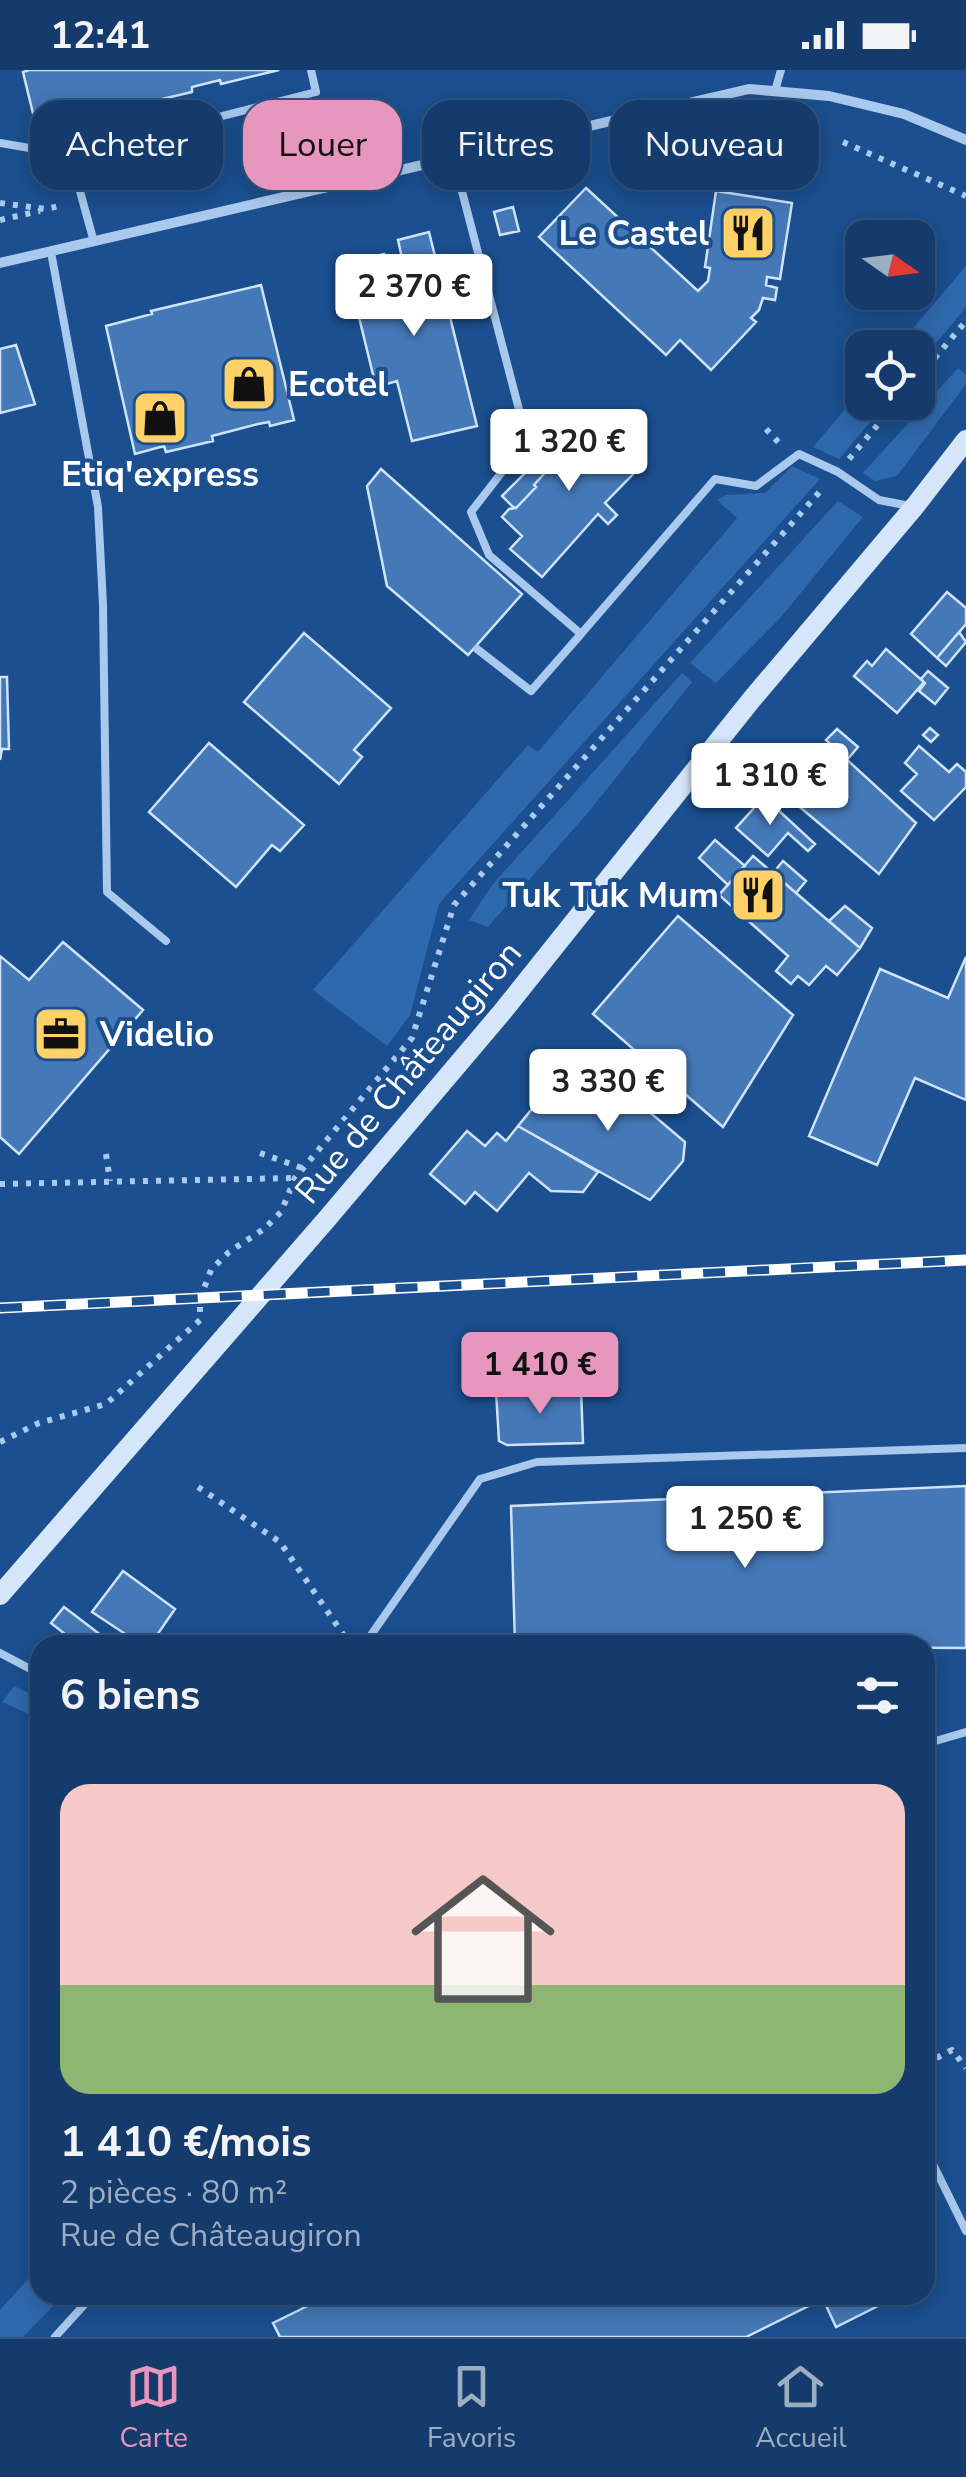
<!DOCTYPE html>
<html lang="fr">
<head>
<meta charset="utf-8">
<style>
	:root { --surface:#143b6b; --page:#214673; --text:#f1f3f6; --muted:#9dadc1; --line:#33557e; --accent:#e797bd }
	body { margin:0; font-family:"Nunito Sans",sans-serif; background:var(--page); color:var(--text); height:100vh; display:flex; flex-direction:column; font-size:38px; white-space:nowrap }
	* { box-sizing:border-box; margin:0 }
	p { font-size:32px; color:var(--muted) }
	.icon { flex:none; width:55px; height:55px; fill:none; stroke:currentColor; stroke-width:2; stroke-linecap:round; stroke-linejoin:round }
	.map { position:relative; flex:1; overflow:hidden }
	.drawer { position:absolute; left:30px; top:1565px; width:905px; height:670px; display:flex; flex-direction:column; background:var(--surface); border-radius:30px; box-shadow:0 5px 25px #0003,0 0 0 2px var(--line) }
	.drawer>* { flex:none }
	.guide { position:absolute; left:30px; top:30px; width:908px; height:90px; display:flex; gap:20px }
	.needle { width:65px; rotate:104deg }
	.controls { position:absolute; left:845px; top:150px; display:grid; gap:20px }
	.controls a { display:grid; place-items:center; width:90px; height:90px; border-radius:20px; background:var(--surface); box-shadow:0 5px 25px #0003,0 0 0 2px var(--line); font-size:50px }
	.price { position:absolute; translate:-50% -85px; padding:0 22px; border-radius:10px; background:#fff; color:#222; font-size:32px; line-height:65px; filter:drop-shadow(0 2px 5px #0008) }
	.price::after { content:''; position:absolute; left:50%; top:60px; width:30px; height:22px; margin-left:-15px; background:inherit; clip-path:polygon(0 0,100% 0,50% 100%) }
	.price.active { background:var(--accent); color:#111 }
	ul { padding:0; list-style:none }
	li { display:grid; align-content:center; gap:20px; height:530px; padding:0 30px }
	li span { display:grid; place-items:center; height:310px; border-radius:30px; color:#555 }
	li>.icon { margin-inline-start:auto }
	span .icon { width:180px; height:180px; fill:#fffc; stroke-width:1 }
	li b { font-size:42px }
	h2 { display:flex; justify-content:space-between; align-items:center; height:120px; padding:0 30px; font-size:42px }
	.chip { padding:0 35px; border-radius:30px; background:var(--surface); box-shadow:0 5px 25px #0003,0 0 0 2px var(--line); font-size:35px; line-height:90px }
	.chip.active { background:var(--accent); color:#111 }
	.status { display:flex; justify-content:space-between; align-items:center; height:70px; padding:0 50px; background:var(--surface); direction:ltr }
	.status svg { height:28px; fill:currentColor }
	.menu { display:flex; justify-content:space-around; align-items:center; height:140px; border-top:2px solid var(--line); background:var(--surface); font-size:28px; color:var(--muted) }
	.menu a { display:grid; justify-items:center; gap:5px }
	.menu .active { color:var(--accent) }
	.map>svg:first-child { display:block }
	.green { fill:#2e69ad }
	.building { fill:#4478b7; stroke:#cfe3fa; stroke-width:2.5 }
	.lines { fill:none; stroke-linecap:round; stroke-linejoin:round }
	.path { stroke:#a9c9ee; stroke-width:6; stroke-dasharray:5 8; stroke-linecap:butt }
	.lane { stroke:#a9c9ee; stroke-width:8 }
	.street { stroke:#a9c9ee; stroke-width:10 }
	.secondary { stroke:#d6e6fa; stroke-width:20 }
	.rail-casing { stroke:#fff; stroke-width:11 }
	.rail { stroke:#1b4f8f; stroke-width:8; stroke-dasharray:22; stroke-linecap:butt }
	.labels { text-anchor:middle; stroke-width:8; stroke-linejoin:round; paint-order:stroke }
	.poi-label { font-size:35px; font-weight:bold; fill:#fff; stroke:#1b4f8f; text-anchor:end }
	.street-label { font-size:35px; fill:#fff; stroke:#1b4f8f }
</style>
</head>
<body>
<div class="status"><b>12:41</b><svg viewBox="0 0 49 12"><path d="M0 12V9h3v3zM5 12V6h3v6zM10 12V3h3v9zM15 12V0h3v12zM26 1h20v11H26zM47 4h2v5h-2z"/></svg></div>
<div class="map">
<svg width="966" height="2267" viewBox="0 0 966 2267">
	<rect width="100%" height="100%" fill="#1b4f8f"/>
	<!-- green -->
	<path class="green" d="M966 196V237L918 295V278L897 277Z
		M958 298 966 305V314L897 406 875 411 863 403Z
		M862 319V332L886 333 839 389 813 377Z
		M792 396 820 409 439 834 410 945 387 976 313 920 528 675 538 682 737 448 717 430 726 425 765 423Z
		M838 431 863 447 781 547 716 613 690 593Z
		M682 603 692 612 591 739 488 857 469 850 492 815Z
		M14 1616 40 1628V1649L2 1632Z
		M40 2196V2225H64L23 2267H0V2240Z"/>
	<!-- building -->
	<path class="building" d="M29 0H279L221 14 220 10 192 17V22L115 40 114 36 85 44 86 48 37 60 23 2Z
		M586 118 698 221 708 211 710 198 705 197 716 121 792 133 780 209 767 207 766 215 777 218 775 230 763 228 759 240 751 248 756 252 711 300 680 270 666 285 539 167Z
		M513 137 519 161 500 165 494 142Z
		M429 162 477 356 412 371 397 311 376 317 350 210 360 208 357 193 380 188 383 203 404 197 398 170Z
		M384 184 387 202 383 203 380 188 357 193 360 208 346 211 342 194Z
		M261 215 294 350 270 356 269 352 258 354 212 366 213 371 166 382 164 376 135 384 106 256 152 244 151 241Z
		M16 275 35 334 0 343V279Z
		M581 343 639 398 605 433 617 445 608 454 598 444 542 507 510 479 522 466 502 447 509 439 516 438 536 417 534 415 551 396 541 387 537 390Z
		M541 387 551 396 534 415 536 417 516 438 513 437 502 426Z
		M381 399 522 524 468 585 387 516 367 416Z
		M947 522 966 538V554L937 588 911 564Z
		M959 562 966 572 946 596 937 588Z
		M304 563 391 638 354 680 362 687 339 714 244 632Z
		M886 579 924 612 897 643 854 606 867 591 872 596Z
		M928 601 948 618 935 634 919 621 925 613 921 609Z
		M0 607H7L9 679H2L0 690Z
		M930 658 938 665 931 672 923 665Z
		M837 659 858 677 847 690 826 670Z
		M209 673 304 755 280 781 272 775 236 817 149 742Z
		M832 676 916 753 879 804 788 727Z
		M919 676 949 702 957 694 966 702V717L934 750 901 721 917 704 905 693Z
		M764 727 815 774 808 781 788 763 768 786 736 758Z
		M715 770 745 796 728 815 699 788Z
		M753 786 860 878 837 905 826 896 809 915 798 906 791 914 776 901 788 886 719 825Z
		M783 791 806 811 796 823 773 803Z
		M845 836 872 858 860 878 829 851Z
		M678 846 793 945 723 1057 593 944Z
		M63 872 143 940 19 1084 0 1067V886L29 910Z
		M966 887V1030L915 1008 877 1095 809 1066 880 899 948 928Z
		M572 1006 595 1012 605 1021 614 1012 685 1072 683 1091 650 1130 518 1056 545 1023 558 1024Z
		M558 1008 566 1014 558 1024H546Z
		M518 1056 598 1102 583 1122 551 1121 529 1103 497 1141 475 1122 465 1134 430 1104 467 1061 485 1076 497 1063 506 1071Z
		M581 1318 583 1373 507 1375 499 1371 496 1321Z
		M966 1416V1578L515 1575 511 1436Z
		M123 1501 175 1539 150 1575H142L92 1542Z
		M64 1537 110 1572 108 1575H92L79 1566 75 1572 51 1553Z
		M330 2225H897L898 2226 836 2257 823 2229 746 2267H280L273 2253Z"/>
	<g class="lines">
		<!-- path -->
		<path class="path" d="M843 72 966 126
			M0 133 46 139 63 135
			M0 150 40 141
			M918 308 966 251
			M766 359 780 374
			M849 389 897 332
			M260 1083 302 1098
			M106 1084 110 1111
			M0 1114 295 1108
			M0 1372 39 1353 106 1334 200 1250V1229L211 1200 229 1182 264 1159 281 1142 295 1108 412 968 454 835 824 417
			M198 1417 280 1472 347 1570
			M925 1994 952 1980 966 1998"/>
		<!-- lane -->
		<path class="lane" d="M775 21 781 0
			M0 73 70 85 94 172
			M70 85 316 22 311 0
			M453 87 527 370 471 442 489 485 581 564 715 409 756 416 799 384 838 402 879 430 910 436
			M51 182 98 437 103 535 107 822 166 871
			M477 579 531 621 581 564
			M364 1575 480 1409 537 1392 966 1378
			M0 1583 40 1604
			M925 1674 966 1662
			M925 2078 966 2161
			M55 2267 93 2225"/>
		<!-- street -->
		<path class="street" d="M0 193 749 19 829 26 904 44 966 70"/>
		<!-- secondary -->
		<path class="secondary" d="M0 1525 326 1150 503 941 752 629 915 436 966 370"/>
		<!-- rail casing -->
		<g class="rail-casing">
			<path id="rail" d="M0 1238 966 1190"/>
		</g>
		<!-- rail -->
		<use href="#rail" class="rail"/>
	</g>
	<!-- icons -->
	<defs>
		<g id="restaurant-square" transform="scale(2.875)"><rect x="-9" y="-9" width="18" height="18" rx="4" fill="#ffd166" stroke="#1b4f8f"/><path d="M-5-6h1v4h1v-4h1v4h1v-4h1v5L-1.5 .5V6h-2V.5L-5-1ZM5-6V6H3V1.5H1.5Q1.5-4 5-6Z" fill="#111"/></g>
		<g id="shop-square" transform="scale(2.875)"><rect x="-9" y="-9" width="18" height="18" rx="4" fill="#ffd166" stroke="#1b4f8f"/><path d="M-5-2.5h2.3a2.7 3.5 0 0 1 5.4 0H5L5.5 6h-11ZM-1.5-2.5h3a1.5 2.3 0 0 0-3 0Z" fill="#111"/></g>
		<g id="office-square" transform="scale(2.875)"><rect x="-9" y="-9" width="18" height="18" rx="4" fill="#ffd166" stroke="#1b4f8f"/><path d="M-6-3h4V-5.5h4V-3h4V5H-6ZM-1-4.5V-3h2v-1.5ZM-6 0V1H6V0Z" fill="#111"/></g>
	</defs>
	<g fill-rule="evenodd">
		<use href="#restaurant-square" x="748" y="163"/>
		<use href="#shop-square" x="249" y="314"/>
		<use href="#shop-square" x="160" y="348"/>
		<use href="#restaurant-square" x="758" y="825"/>
		<use href="#office-square" x="61" y="964"/>
	</g>
	<g class="labels">
		<!-- poi labels -->
		<g class="poi-label">
			<text x="709" y="175">Le Castel</text>
			<text x="288" y="326" text-anchor="start">Ecotel</text>
			<text x="160" y="416" text-anchor="middle">Etiq'express</text>
			<text x="719" y="837">Tuk Tuk Mum</text>
			<text x="100" y="976" text-anchor="start">Videlio</text>
		</g>
		<!-- street labels -->
		<g class="street-label">
			<text transform="translate(408 1002) rotate(-50)" y="12">Rue de Châteaugiron</text>
		</g>
	</g>
</svg>
<div class="controls">
<a><svg class="needle" viewBox="-14 -14 28 28"><path d="M0-13l5 13h-10z" fill="#e53935"/><path d="M0 13l5-13h-10z" fill="#9dadc1"/></svg></a>
<a><svg class="icon" aria-label="locate" viewBox="0 0 24 24"><circle cx="12" cy="12" r="6"/><path d="M12 2v4M12 18v4M2 12h4M18 12h4"/></svg></a>
</div>
<b class="price" style="left:414px;top:269px">2 370 €</b>
<b class="price" style="left:569px;top:424px">1 320 €</b>
<b class="price" style="left:770px;top:758px">1 310 €</b>
<b class="price" style="left:608px;top:1064px">3 330 €</b>
<b class="price active" style="left:540px;top:1347px">1 410 €</b>
<b class="price" style="left:745px;top:1501px">1 250 €</b>
<div class="guide">
<a class="chip">Acheter</a>
<a class="chip active">Louer</a>
<a class="chip">Filtres</a>
<a class="chip">Nouveau</a>
</div>
<section class="drawer">
<h2>6 biens<svg class="icon" aria-label="filters" viewBox="0 0 24 24"><path d="M4 7h16M4 17h16"/><circle cx="9" cy="7" r="2"/><circle cx="15" cy="17" r="2"/></svg></h2>
<ul>
<li><span style="background:linear-gradient(#f6c9c9 65%,#8fb573 0)"><svg class="icon" aria-label="home" viewBox="0 0 24 24"><path d="M3 11l9-7 9 7M6 9v11h12V9"/></svg></span><div><b>1 410 €/mois</b><p>2 pièces · 80 m²</p><p>Rue de Châteaugiron</p></div></li>
</ul>
</section>
</div>
<nav class="menu">
<a class="active"><svg class="icon" aria-label="map" viewBox="0 0 24 24"><path d="M3 6l6-2 6 2 6-2v14l-6 2-6-2-6 2zM9 4v14M15 6v14"/></svg>Carte</a>
<a><svg class="icon" aria-label="saved" viewBox="0 0 24 24"><path d="M7 4h10v16l-5-4-5 4z"/></svg>Favoris</a>
<a><svg class="icon" aria-label="home" viewBox="0 0 24 24"><path d="M3 11l9-7 9 7M6 9v11h12V9"/></svg>Accueil</a>
</nav>
</body>
</html>
